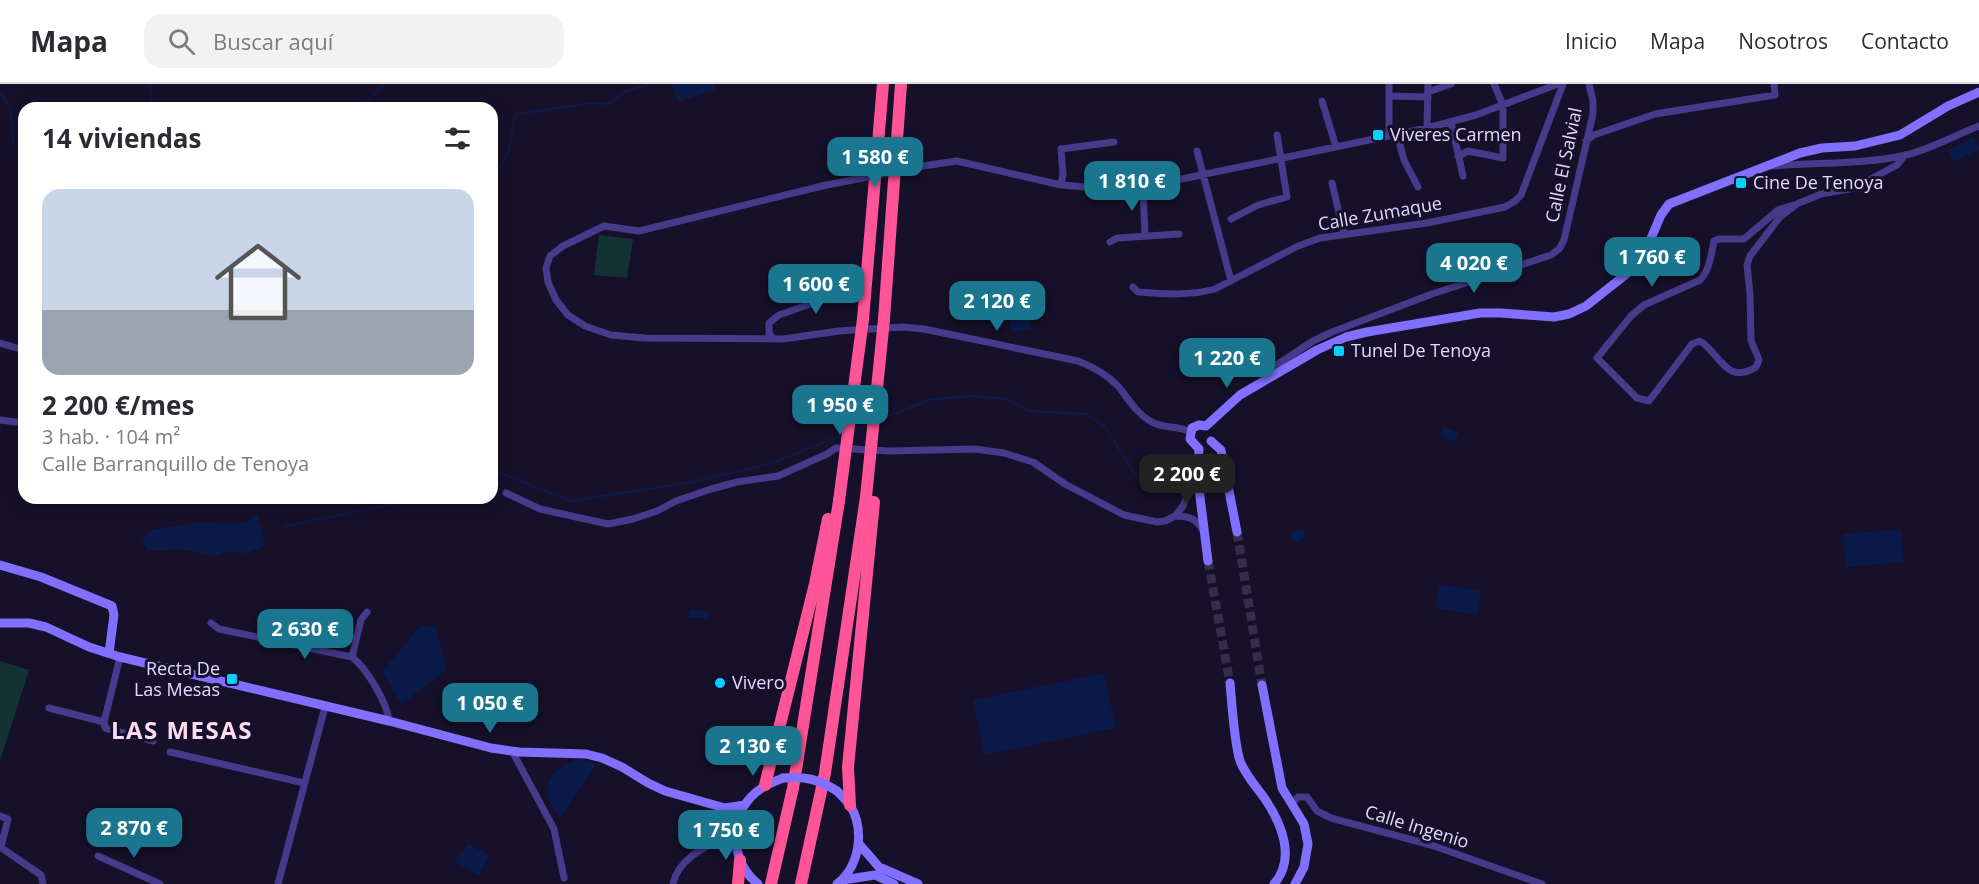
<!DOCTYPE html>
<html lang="es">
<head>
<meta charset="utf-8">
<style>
	:root { --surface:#fff; --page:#f2f2f3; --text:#2b2b33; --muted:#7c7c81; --line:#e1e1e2; --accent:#1a758f }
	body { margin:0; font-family:"Open Sans",sans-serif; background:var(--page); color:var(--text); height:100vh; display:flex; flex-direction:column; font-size:22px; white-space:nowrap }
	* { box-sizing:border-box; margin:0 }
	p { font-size:20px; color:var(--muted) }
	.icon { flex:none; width:33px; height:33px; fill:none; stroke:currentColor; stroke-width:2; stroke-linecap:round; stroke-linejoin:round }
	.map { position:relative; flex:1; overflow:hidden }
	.side { position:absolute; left:18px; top:18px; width:480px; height:402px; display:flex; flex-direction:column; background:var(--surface); border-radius:18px; box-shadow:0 3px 15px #0003 }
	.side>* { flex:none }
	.price { position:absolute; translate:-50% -51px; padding:0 14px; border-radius:12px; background:var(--accent); color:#fff; font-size:20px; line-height:39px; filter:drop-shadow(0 2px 3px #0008) }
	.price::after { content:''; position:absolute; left:50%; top:36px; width:18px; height:14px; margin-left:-9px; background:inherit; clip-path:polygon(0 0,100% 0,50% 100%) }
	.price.active { background:#222; color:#fff }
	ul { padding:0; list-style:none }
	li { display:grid; align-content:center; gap:12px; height:318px; padding:0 24px }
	li span { display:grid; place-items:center; height:186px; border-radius:18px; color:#555 }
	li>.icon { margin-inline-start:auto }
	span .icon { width:108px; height:108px; fill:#fffc; stroke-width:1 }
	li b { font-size:26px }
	h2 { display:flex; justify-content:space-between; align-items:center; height:72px; padding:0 24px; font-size:26px }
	header { display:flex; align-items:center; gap:36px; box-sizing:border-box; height:84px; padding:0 30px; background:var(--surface); border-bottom:2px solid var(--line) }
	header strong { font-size:28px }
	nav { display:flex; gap:33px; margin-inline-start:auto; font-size:21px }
	.search { width:420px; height:54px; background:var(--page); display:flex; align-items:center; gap:15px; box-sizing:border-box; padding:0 21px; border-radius:18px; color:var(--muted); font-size:22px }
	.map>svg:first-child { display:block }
	.green { fill:#133234 }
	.water { fill:#0a1b49 }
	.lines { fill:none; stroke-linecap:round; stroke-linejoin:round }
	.stream { stroke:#0a1b49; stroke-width:2 }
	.secondary-tunnel { stroke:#352e4a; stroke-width:9; stroke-dasharray:9 4.5; stroke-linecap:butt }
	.street { stroke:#453b8a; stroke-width:7 }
	.secondary { stroke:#8170ff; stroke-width:9 }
	.highway { stroke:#ff5497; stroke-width:12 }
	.street-bridge { stroke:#453b8a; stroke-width:7 }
	.secondary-bridge { stroke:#8170ff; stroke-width:9 }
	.highway-bridge { stroke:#ff5497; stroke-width:12 }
	.poi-dot { fill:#05cfff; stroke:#17102a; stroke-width:2 }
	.labels { text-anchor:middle; stroke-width:6; stroke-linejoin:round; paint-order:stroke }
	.poi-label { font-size:18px; fill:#e1d9ff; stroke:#17102a; text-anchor:start }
	.street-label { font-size:18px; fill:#e1d9ff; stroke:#17102a }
	.district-label { font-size:24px; font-weight:bold; letter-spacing:1.5px; fill:#ffdbef; stroke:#17102a }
</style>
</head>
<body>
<header>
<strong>Mapa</strong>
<div class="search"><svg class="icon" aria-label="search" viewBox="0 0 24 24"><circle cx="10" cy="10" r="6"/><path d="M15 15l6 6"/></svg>Buscar aquí</div>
<nav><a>Inicio</a><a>Mapa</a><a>Nosotros</a><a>Contacto</a></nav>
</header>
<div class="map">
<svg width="1979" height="800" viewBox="0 0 1979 800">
	<rect width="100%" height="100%" fill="#17102a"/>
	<!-- green -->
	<path class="green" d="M599 151 633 155 627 194 594 191Z
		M0 577 29 586 0 677Z"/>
	<!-- water -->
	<path class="water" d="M672 0H713L715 6 678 18Z
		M1974 52 1979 65 1955 78 1948 66Z
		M1011 235H1031V246L1011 247Z
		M1444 343 1459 349 1455 358 1440 351Z
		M258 431 265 462 247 469 225 468 215 472 185 466 148 467 142 458 150 446 205 438 226 441 246 438Z
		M1303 444 1306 454 1294 458 1290 448Z
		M1901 445 1903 478 1846 483 1843 450Z
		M1439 500 1481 507 1477 531 1435 524Z
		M689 525 708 526V534L689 533Z
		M436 542 446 586 402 620 382 588 419 543Z
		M1104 589 1116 644 984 671 973 616Z
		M576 676 588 677 596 681 560 733C556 728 551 722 549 716 542 695 559 683 576 676Z
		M468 760 489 771 479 791 454 778Z"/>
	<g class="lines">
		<!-- stream -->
		<path class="stream" d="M150 0 151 16 156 24
			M0 8 10 24 13 58 16 64 24 71
			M357 24 364 21 384 0
			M492 90C503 84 509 69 511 57 513 46 510 39 518 30L591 19 607 20 614 17 622 9 648 0
			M879 336 929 316 969 312 1007 315 1029 327 1086 330 1105 343 1135 390 1156 411
			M854 346 868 340
			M492 386 571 417 692 398 769 380 843 351
			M285 442 414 416 415 414"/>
		<!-- secondary-tunnel -->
		<path class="secondary-tunnel" d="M1237 448 1262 601
			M1208 477 1230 599"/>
		<!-- street -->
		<path class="street" d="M1428 8 1451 0
			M1389 12 1428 13
			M1322 17 1336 63
			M1451 38 1463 92
			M1427 44 1428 0
			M1397 50 1404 76 1418 103
			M1389 52V0
			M1586 57 1594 51 1655 30 1775 11 1774 0
			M1197 67 1231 197
			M1458 72 1468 67 1503 74V21L1494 0
			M923 82 957 77 1061 101 1098 104 1143 103 1427 44 1476 31 1558 0
			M1772 82C1817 78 1862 81 1906 71 1931 65 1955 51 1979 42
			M1332 99 1344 150
			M1061 101 1063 90 1061 65 1114 58
			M822 102 639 147 604 142 563 162 550 172 546 184 548 198 556 216 568 231 585 242 611 251 644 254 783 255 839 247 902 243 924 245 1078 277C1094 283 1106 290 1118 302 1128 314 1136 329 1150 337 1162 345 1178 341 1191 348
			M1143 103 1145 152
			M1797 120 1778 126 1744 155H1719L1714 157C1711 171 1710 185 1700 196L1644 221 1631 232 1597 274 1637 314 1649 317 1692 260 1700 257C1719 268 1726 302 1756 283L1759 276 1751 256 1750 210 1747 181 1750 172 1780 133 1797 120 1821 110 1854 104 1897 81 1905 71
			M1231 135 1258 121 1287 113 1277 51
			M1110 158 1117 154 1179 150
			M1449 172 1479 174 1489 178 1494 191
			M1133 203 1138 208C1164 210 1190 212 1215 205L1298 162 1320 154 1427 139 1505 123 1515 117 1521 111 1563 0
			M772 253 769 249V239L779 231 847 207
			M0 259 24 266
			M1268 294 1272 284 1313 257 1332 248 1432 210 1551 171 1559 165 1564 156 1593 30V17L1589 0
			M0 336 24 339
			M1197 389 1183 422 1175 432C1189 432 1195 434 1203 446
			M506 409 540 425 608 440 633 435 657 427 676 417 711 405 737 398 778 392 827 370 836 364 889 367 975 365 1004 369 1033 378 1065 400 1124 431 1157 438 1165 437 1175 432
			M211 539 219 545 352 573C367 585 387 618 389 637
			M120 573 104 638 105 644 153 657
			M352 573 361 536 367 528
			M49 624 104 638
			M512 667 554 745 564 794
			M170 668 304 699
			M1292 720 1298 713H1307L1317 727 1331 734 1431 761 1542 800
			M0 732 8 735 1 763
			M0 763 41 791 43 800
			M98 772 160 800
			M278 800 325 623
			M673 800C679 771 713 760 736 747"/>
		<!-- secondary -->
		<path class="secondary" d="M1211 357 1221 366 1237 448
			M1199 365 1190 355 1192 344 1199 341 1206 342 1240 311 1317 266 1346 253 1367 248 1480 229H1501L1554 233 1569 230 1586 222 1634 184 1643 173 1661 131 1669 120 1800 69 1822 64 1855 62 1900 51 1948 22 1979 8
			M1199 365 1197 389 1208 477
			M0 481 41 493 112 522 114 531 109 569
			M0 539H29L46 543 89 563 120 573 389 637 491 664 519 668 586 670 602 674 622 683 648 699 665 707 725 724 745 721
			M1230 599C1232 620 1234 658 1240 677 1246 692 1256 702 1265 715 1282 740 1296 775 1274 800
			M1262 601 1282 704 1304 740 1308 760 1304 783 1295 800
			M837 707C841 711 846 716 850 721 865 746 860 782 837 800
			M859 760 879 783 918 800
			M843 796 875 791 894 800
			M758 800C732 779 728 738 751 713 760 703 771 699 783 694"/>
		<!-- highway -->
		<path class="highway" d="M863 235 883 0
			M884 235 901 0
			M765 701 815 500 828 435
			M850 721 848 683 874 418
			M738 800 740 776
			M771 800 793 704 839 417
			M801 800 825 689 866 413"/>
		<!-- street-bridge -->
		<path class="street-bridge" d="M822 102 923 82"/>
		<!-- secondary-bridge -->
		<path class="secondary-bridge" d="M783 694C805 692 818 695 837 707"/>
		<!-- highway-bridge -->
		<path class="highway-bridge" d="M866 413 884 235
			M839 417 863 235"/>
	</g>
	<!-- markers -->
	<g class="poi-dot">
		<rect x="1372" y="45" width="12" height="12" rx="3"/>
		<rect x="1735" y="93" width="12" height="12" rx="3"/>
		<rect x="1333" y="261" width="12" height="12" rx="3"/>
		<rect x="226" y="589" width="12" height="12" rx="3"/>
		<circle cx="720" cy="599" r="6"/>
	</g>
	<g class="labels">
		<!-- poi labels -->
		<g class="poi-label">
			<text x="1390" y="57">Viveres Carmen</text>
			<text x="1753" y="105">Cine De Tenoya</text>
			<text x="1351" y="273">Tunel De Tenoya</text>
			<text x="220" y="591" text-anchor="end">Recta De<tspan x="220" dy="21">Las Mesas</tspan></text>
			<text x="732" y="605">Vivero</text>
		</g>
		<!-- street labels -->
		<g class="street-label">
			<text transform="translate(1564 81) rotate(-78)" y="6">Calle El Salvial</text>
			<text transform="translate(1380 130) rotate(-10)" y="6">Calle Zumaque</text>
			<text transform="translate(1417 743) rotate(17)" y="6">Calle Ingenio</text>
		</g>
		<!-- district labels -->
		<g class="district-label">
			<text x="182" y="655">LAS MESAS</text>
		</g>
	</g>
</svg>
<b class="price" style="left:875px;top:104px">1 580 €</b>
<b class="price" style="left:1132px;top:128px">1 810 €</b>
<b class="price" style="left:1652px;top:204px">1 760 €</b>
<b class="price" style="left:1474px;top:210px">4 020 €</b>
<b class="price" style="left:816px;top:231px">1 600 €</b>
<b class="price" style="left:997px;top:248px">2 120 €</b>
<b class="price" style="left:1227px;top:305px">1 220 €</b>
<b class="price" style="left:840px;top:352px">1 950 €</b>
<b class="price active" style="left:1187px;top:421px">2 200 €</b>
<b class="price" style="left:305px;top:576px">2 630 €</b>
<b class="price" style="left:490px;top:650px">1 050 €</b>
<b class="price" style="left:753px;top:693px">2 130 €</b>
<b class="price" style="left:134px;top:775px">2 870 €</b>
<b class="price" style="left:726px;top:777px">1 750 €</b>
<section class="side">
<h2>14 viviendas<svg class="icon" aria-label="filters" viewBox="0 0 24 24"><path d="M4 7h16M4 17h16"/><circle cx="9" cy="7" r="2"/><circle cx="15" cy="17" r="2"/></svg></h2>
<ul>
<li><span style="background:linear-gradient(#c9d6e8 65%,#9aa5b1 0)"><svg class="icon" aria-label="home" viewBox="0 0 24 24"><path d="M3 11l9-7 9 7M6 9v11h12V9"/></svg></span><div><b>2 200 €/mes</b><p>3 hab. · 104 m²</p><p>Calle Barranquillo de Tenoya</p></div></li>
</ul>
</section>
</div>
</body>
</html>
